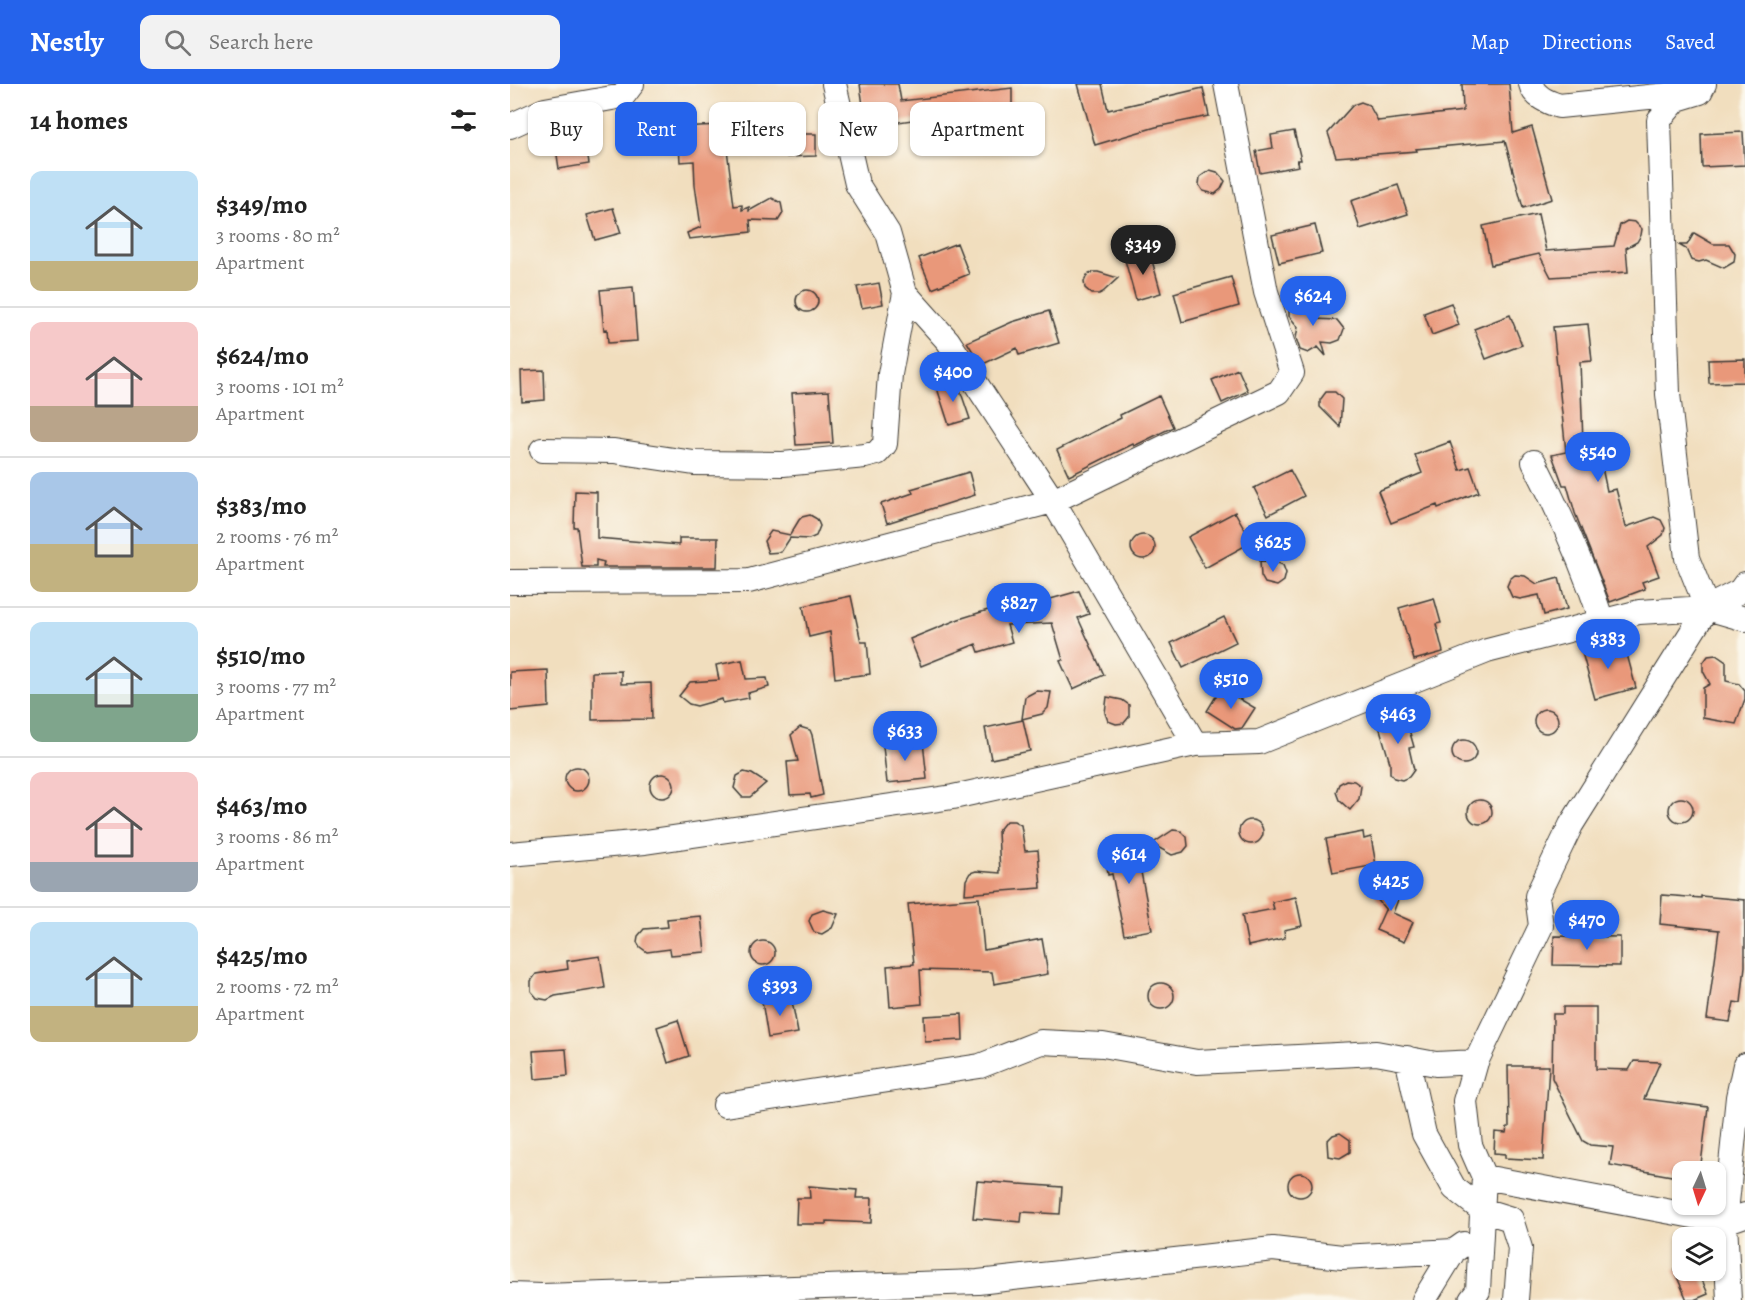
<!DOCTYPE html>
<html lang="en">
<head>
<meta charset="utf-8">
<style>
	:root { --surface:#fff; --page:#f2f2f2; --text:#222; --muted:#767676; --line:#e0e0e0; --accent:#2563eb }
	body { margin:0; font-family:Alegreya,serif; background:var(--page); color:var(--text); height:100vh; display:flex; flex-direction:column; font-size:22px; white-space:nowrap }
	* { box-sizing:border-box; margin:0 }
	p { font-size:20px; color:var(--muted) }
	.icon { flex:none; width:33px; height:33px; fill:none; stroke:currentColor; stroke-width:2; stroke-linecap:round; stroke-linejoin:round }
	.map { position:relative; flex:1; overflow:hidden }
	.details { display:flex; flex-direction:column; background:var(--surface); width:510px }
	.details>* { flex:none }
	.hud { position:absolute; left:18px; top:18px; width:570px; height:54px; display:flex; gap:12px }
	.needle { width:39px; rotate:184deg }
	.controls { position:absolute; left:1162px; top:1077px; display:grid; gap:12px }
	.controls a { display:grid; place-items:center; width:54px; height:54px; border-radius:12px; background:var(--surface); box-shadow:0 2px 4px #0004; font-size:30px }
	.price { position:absolute; translate:-50% -51px; padding:0 14px; border-radius:21px; background:var(--accent); color:#fff; font-size:20px; line-height:39px; filter:drop-shadow(0 2px 3px #0008) }
	.price::after { content:''; position:absolute; left:50%; top:36px; width:18px; height:14px; margin-left:-9px; background:inherit; clip-path:polygon(0 0,100% 0,50% 100%) }
	.price.on { background:#222; color:#fff }
	ul { padding:0; list-style:none }
	li { display:flex; align-items:center; gap:18px; height:150px; padding:0 30px }
	li+li { border-top:2px solid var(--line) }
	li span { display:grid; place-items:center; flex:none; width:168px; height:120px; border-radius:12px; color:#555 }
	li>.icon { margin-inline-start:auto }
	span .icon { width:72px; height:72px; fill:#fffc; stroke-width:1 }
	li b { font-size:26px }
	h2 { display:flex; justify-content:space-between; align-items:center; height:72px; padding:0 30px; font-size:26px }
	.chip { padding:0 21px; border-radius:12px; background:var(--surface); box-shadow:0 2px 4px #0004; font-size:21px; line-height:54px }
	.chip.on { background:var(--accent); color:#fff }
	header { display:flex; align-items:center; gap:36px; box-sizing:border-box; height:84px; padding:0 30px; background:var(--accent); color:#fff }
	header strong { font-size:28px }
	nav { display:flex; gap:33px; margin-inline-start:auto; font-size:21px }
	.search { width:420px; height:54px; background:var(--page); display:flex; align-items:center; gap:15px; box-sizing:border-box; padding:0 21px; border-radius:12px; color:var(--muted); font-size:22px }
	main { display:flex; flex:1; min-height:0 }
	.map>svg:first-child { display:block }
	.building { fill:#e9987a }
	.lines { fill:none; stroke-linecap:round; stroke-linejoin:round }
	.street-casing { stroke:#3c3934; stroke-width:26 }
	.street { stroke:#fff; stroke-width:24 }
</style>
</head>
<body>
<header>
<strong>Nestly</strong>
<div class="search"><svg class="icon" aria-label="search" viewBox="0 0 24 24"><circle cx="10" cy="10" r="6"/><path d="M15 15l6 6"/></svg>Search here</div>
<nav><a>Map</a><a>Directions</a><a>Saved</a></nav>
</header>
<main>
<section class="details">
<h2>14 homes<svg class="icon" aria-label="filters" viewBox="0 0 24 24"><path d="M4 7h16M4 17h16"/><circle cx="9" cy="7" r="2"/><circle cx="15" cy="17" r="2"/></svg></h2>
<ul>
<li><span style="background:linear-gradient(#bfe0f5 75%,#c2b280 0)"><svg class="icon" aria-label="home" viewBox="0 0 24 24"><path d="M3 11l9-7 9 7M6 9v11h12V9"/></svg></span><div><b>$349/mo</b><p>3 rooms · 80 m²</p><p>Apartment</p></div></li>
<li><span style="background:linear-gradient(#f6c9c9 70%,#b9a48a 0)"><svg class="icon" aria-label="home" viewBox="0 0 24 24"><path d="M3 11l9-7 9 7M6 9v11h12V9"/></svg></span><div><b>$624/mo</b><p>3 rooms · 101 m²</p><p>Apartment</p></div></li>
<li><span style="background:linear-gradient(#a9c7e8 60%,#c2b280 0)"><svg class="icon" aria-label="home" viewBox="0 0 24 24"><path d="M3 11l9-7 9 7M6 9v11h12V9"/></svg></span><div><b>$383/mo</b><p>2 rooms · 76 m²</p><p>Apartment</p></div></li>
<li><span style="background:linear-gradient(#bfe0f5 60%,#7fa58c 0)"><svg class="icon" aria-label="home" viewBox="0 0 24 24"><path d="M3 11l9-7 9 7M6 9v11h12V9"/></svg></span><div><b>$510/mo</b><p>3 rooms · 77 m²</p><p>Apartment</p></div></li>
<li><span style="background:linear-gradient(#f6c9c9 75%,#9aa5b1 0)"><svg class="icon" aria-label="home" viewBox="0 0 24 24"><path d="M3 11l9-7 9 7M6 9v11h12V9"/></svg></span><div><b>$463/mo</b><p>3 rooms · 86 m²</p><p>Apartment</p></div></li>
<li><span style="background:linear-gradient(#bfe0f5 70%,#c2b280 0)"><svg class="icon" aria-label="home" viewBox="0 0 24 24"><path d="M3 11l9-7 9 7M6 9v11h12V9"/></svg></span><div><b>$425/mo</b><p>2 rooms · 72 m²</p><p>Apartment</p></div></li>
</ul>
</section>
<div class="map">
<svg width="1235" height="1216" viewBox="0 0 1235 1216">
	<rect width="100%" height="100%" fill="#fbf7ec"/>
	<filter id="ink" filterUnits="userSpaceOnUse"><feTurbulence type="fractalNoise" baseFrequency=".0167" numOctaves="2"/><feDisplacementMap in="SourceGraphic" scale="12" xChannelSelector="R" yChannelSelector="G"/><feConvolveMatrix kernelMatrix="1 2 1 2 8 2 1 2 1" color-interpolation-filters="sRGB"/></filter>
	<filter id="wash" filterUnits="userSpaceOnUse"><feTurbulence type="fractalNoise" baseFrequency=".008" numOctaves="4" result="noise"/><feDisplacementMap in="SourceGraphic" scale="24" xChannelSelector="R" yChannelSelector="G"/><feGaussianBlur stdDeviation="1.35" result="paint"/><feColorMatrix in="noise" values="0 0 0 0 0 0 0 0 0 0 0 0 0 0 0 0 0 1.4 0 .05"/><feComposite in="paint" operator="in"/></filter>
	<g filter="url(#wash)">
		<rect width="100%" height="100%" fill="#f1debe"/>
		<g id="blocks">
			<!-- building -->
			<path class="building" d="M350 0H388L391 17 502 4V28L498 34 492 38 454 26 459 67 433 70 428 32 356 43Z
				M568 0H592L598 26 693 4 699 32 646 43 585 61Z
				M952 0H999L1003 49 1022 43 1042 115 1013 124 995 57 906 65 907 67 826 73 818 49 843 21 851 18 859 21 868 37 953 27Z
				M210 41 211 57H216L224 122 232 121V126L239 123V127L262 114 271 119 273 129 268 137 240 136 241 148 179 155 177 149 191 143 185 101 184 77 170 78 168 43Z
				M73 44 79 80 49 85 44 50Z
				M784 47 791 76H787L789 82 750 89 746 67 763 64 761 51Z
				M1233 48 1235 81 1192 83 1191 50Z
				M276 50H306V72L277 73Z
				M700 86 707 88 715 97 711 105 705 110 693 107 689 101 690 93Z
				M888 101 898 130 850 145 841 117Z
				M103 124 111 149 85 156 77 131Z
				M1028 130 1036 167 1104 162 1110 141 1117 137 1125 138 1132 145 1131 151 1127 158 1116 164 1118 188 1041 193 1029 170 981 181 973 142Z
				M805 141 812 169 769 179 762 151Z
				M1184 149 1203 160H1219L1225 170 1224 178 1214 184 1196 176 1189 178 1181 176 1176 165 1169 161H1177Z
				M447 159 459 190 422 205 409 174Z
				M640 169 651 209 626 216 615 176Z
				M584 188H588L608 194 593 208 589 210H582L575 204 574 198 577 191Z
				M721 193 729 222 672 238 664 209Z
				M369 199 373 220 352 224 347 203Z
				M123 203 127 257 98 259 97 245 94 246 90 206Z
				M796 205 805 235 827 236 834 245 830 256 822 259 812 258 816 272 808 263 798 269 790 266 786 254 788 243 779 232V224L781 220 784 217 794 216Z
				M286 217a11 11 0 1 1 22 0a11 11 0 1 1-22 0Z
				M941 219 949 241 922 251 914 229Z
				M539 227 549 259 509 271 507 264 471 281 457 258 502 238Z
				M1000 231 1012 261 976 275 964 245Z
				M1078 240 1082 277 1070 278 1073 358 1086 355 1097 407 1106 405 1116 443 1144 433 1151 436 1155 444 1153 451 1138 463 1149 492 1132 498 1135 505 1100 518 1065 429 1057 401H1053L1042 371 1056 368 1043 243Z
				M1235 275V298L1199 299 1198 276Z
				M728 285 738 307 712 319 702 296Z
				M34 286 35 316 12 318 11 287Z
				M447 297 460 335 439 341 427 304Z
				M319 307 323 359 286 361 282 309Z
				M816 308H825L832 315 830 343 810 323V316Z
				M649 312 663 343 624 362 623 360 559 392 547 366 611 334 610 331Z
				M940 358 950 386 960 383 969 408 928 424 927 421 881 439 868 407 912 389 905 371Z
				M780 386 794 412 758 431 744 404Z
				M459 388 465 411 377 439 371 420 403 409 401 405Z
				M65 407 87 408V454L169 461V454H208L207 483H93L94 478 86 476V483H72L67 443H64Z
				M725 428 742 458 695 484 678 453Z
				M300 431 307 435 310 442 306 452 299 455 280 454 271 468 258 469 254 457 261 447 280 451 289 436 292 433Z
				M621 463a12 12 0 1 1 24 0a12 12 0 1 1-24 0Z
				M750 477 766 478 773 481 776 489 774 497 767 502 755 499 751 492Z
				M1005 491 1015 492 1027 500 1049 494 1057 525 1034 531 1029 511 1010 515 1002 513 997 502 1000 495Z
				M569 507 579 530 568 534 594 591 563 605 550 577 553 576 542 539 497 541 502 558 469 568 466 560 411 582 400 555 449 535 491 522 493 529 518 516H526L530 518Z
				M341 512 351 558H357L360 590 325 594 320 548 299 553 293 522Z
				M924 514 931 539 926 540 933 568 904 576 889 524Z
				M714 533 726 558 673 584 661 559Z
				M1092 559 1094 565 1114 559 1126 604 1085 615 1071 565Z
				M1206 571 1216 578V597L1229 600 1235 607V615L1226 640 1193 634V604L1200 600 1193 587V579L1198 572Z
				M232 576 236 595 257 594 259 603 238 609 239 614 213 619 212 615 187 622 179 620 169 612 180 598 209 596 206 581Z
				M38 586 39 623 0 627V588Z
				M111 587V600L141 599 142 635 82 636V588Z
				M711 604 745 624 732 644 725 645 697 627Z
				M526 607 541 608 538 624 532 630 512 635 515 613Z
				M597 613 612 616 619 621V633L614 639 606 640 598 637 595 629Z
				M1024 637a12 12 0 1 1 24 0a12 12 0 1 1-24 0Z
				M894 628 904 663 899 664 904 686 899 693 892 696 884 694 880 689V679L867 635Z
				M513 636 520 667 481 675 475 644Z
				M290 643 300 646 302 651 313 711 301 714 300 710 280 711 277 678 288 677 281 651Z
				M942 668a12 12 0 1 1 24 0a12 12 0 1 1-24 0Z
				M413 658 417 695 377 699 373 662Z
				M55 695a12 12 0 1 1 24 0a12 12 0 1 1-24 0Z
				M234 688 242 690 256 699 240 713H232L224 704 227 692Z
				M140 702a12 12 0 1 1 24 0a12 12 0 1 1-24 0Z
				M836 696 844 697 851 702 849 715 840 726 829 716 826 708 829 700Z
				M1159 726a12 12 0 1 1 24 0a12 12 0 1 1-24 0Z
				M958 728a12 12 0 1 1 24 0a12 12 0 1 1-24 0Z
				M729 748a12 12 0 1 1 24 0a12 12 0 1 1-24 0Z
				M496 737H504L511 741 515 767 528 766 531 804 455 810 456 796 460 789 466 787 490 789 488 747Z
				M663 746 671 747 677 753 678 762 673 768 662 771 642 760Z
				M853 748 854 755 861 753 866 781 823 789 816 755Z
				M633 757 635 788H631L642 846 614 851 602 790 598 791 595 760Z
				M868 795 883 799 888 805 889 813 883 829 903 838 894 858 866 846 875 826H876L866 814Z
				M1152 811 1191 814V812L1235 816V882L1231 919 1224 918 1220 938 1197 935 1209 846 1150 840Z
				M786 813 792 842 774 846 775 854 738 862 732 831 764 825 762 818Z
				M469 814 474 866 532 855 538 890 484 900 482 888 410 886 412 920 380 923 377 882 404 880 398 820Z
				M313 826 328 830 322 844 312 850 304 848 299 837 302 830Z
				M191 832 195 868 161 871 160 865 137 868 130 863 127 858 128 852 134 845 158 843 157 835Z
				M1044 852 1110 853V882L1043 881Z
				M241 869a12 12 0 1 1 24 0a12 12 0 1 1-24 0Z
				M90 872 95 904 45 912 37 916 27 914 21 907V897L26 890 58 885 57 877Z
				M638 912a13 13 0 1 1 26 0a13 13 0 1 1-26 0Z
				M281 912 288 949 258 954 252 917Z
				M1053 923H1086V985L1119 986 1124 977 1150 978 1134 1015 1198 1023 1190 1088H1173V1094L1100 1081 1103 1063 1080 1061 1073 1057 1042 994 1043 930H1053Z
				M452 930 453 956 415 958 414 932Z
				M168 936 179 972 158 979 147 943Z
				M56 965 58 992 25 995 23 967Z
				M998 982H1039L1033 1076 995 1074V1070L984 1069 985 1048 996 1049 997 1043H999Z
				M830 1049 840 1056V1068L830 1074 818 1072 817 1057 823 1051Z
				M778 1101a12 12 0 1 1 24 0a12 12 0 1 1-24 0Z
				M467 1097 552 1103 550 1130 512 1128 511 1138 463 1134Z
				M299 1102 347 1106 346 1114H362L361 1139 317 1137V1140H286L287 1114H300Z
				M1164 1186H1188L1198 1210 1184 1216H1177Z"/>
		</g>
	</g>
	<g filter="url(#ink)">
		<use href="#blocks" fill-opacity="0" stroke="#3c3934" stroke-width="1.5"/>
		<g class="lines">
			<!-- street casing -->
			<g class="street-casing">
				<path id="street" d="M324 0 347 100 378 149 395 209 438 257 543 417 685 660
					M1021 0C1024 13 1038 18 1049 22L1178 9
					M1194 0 1190 8 1167 15 1149 36 1158 310 1177 474 1197 524
					M0 42 35 26 113 12 122 0
					M32 366 104 367 184 379 273 380 355 372 367 369 375 360 380 290 395 209
					M1024 378C1050 429 1074 483 1092 537
					M0 498 239 497 543 417 769 308 782 289 756 208 716 0
					M1235 500 1230 507 1197 524 1235 535
					M0 770 135 758 443 713 685 660 749 658 977 567 1129 528 1197 524
					M897 974 914 1050 944 1104 972 1126 1001 1135 1010 1164 1006 1216
					M215 1021 470 982 531 958 593 961 687 978 866 969 926 980 966 978
					M974 1093 1215 1138 1235 1131
					M0 1211 32 1212 468 1198 763 1165 832 1173 944 1167
					M914 1216 944 1167 954 1160
					M961 1216 968 1207 974 1093 960 1061 955 1017 966 978 1031 842 1027 812 1061 741 1197 524
					M1219 1216 1215 1138 1228 1013 1235 981"/>
			</g>
			<!-- street -->
			<use href="#street" class="street"/>
		</g>
	</g>
</svg>
<div class="controls">
<a><svg class="needle" viewBox="-14 -14 28 28"><path d="M0-13l5 13h-10z" fill="#e53935"/><path d="M0 13l5-13h-10z" fill="#767676"/></svg></a>
<a><svg class="icon" aria-label="layers" viewBox="0 0 24 24"><path d="M12 4l9 5-9 5-9-5zM3 14l9 5 9-5"/></svg></a>
</div>
<b class="price on" style="left:633px;top:192px">$349</b>
<b class="price" style="left:803px;top:243px">$624</b>
<b class="price" style="left:443px;top:319px">$400</b>
<b class="price" style="left:1088px;top:399px">$540</b>
<b class="price" style="left:763px;top:489px">$625</b>
<b class="price" style="left:509px;top:550px">$827</b>
<b class="price" style="left:1098px;top:586px">$383</b>
<b class="price" style="left:721px;top:626px">$510</b>
<b class="price" style="left:888px;top:661px">$463</b>
<b class="price" style="left:395px;top:678px">$633</b>
<b class="price" style="left:619px;top:801px">$614</b>
<b class="price" style="left:881px;top:828px">$425</b>
<b class="price" style="left:1077px;top:867px">$470</b>
<b class="price" style="left:270px;top:933px">$393</b>
<div class="hud">
<a class="chip">Buy</a>
<a class="chip on">Rent</a>
<a class="chip">Filters</a>
<a class="chip">New</a>
<a class="chip">Apartment</a>
</div>
</div>
</main>
</body>
</html>
